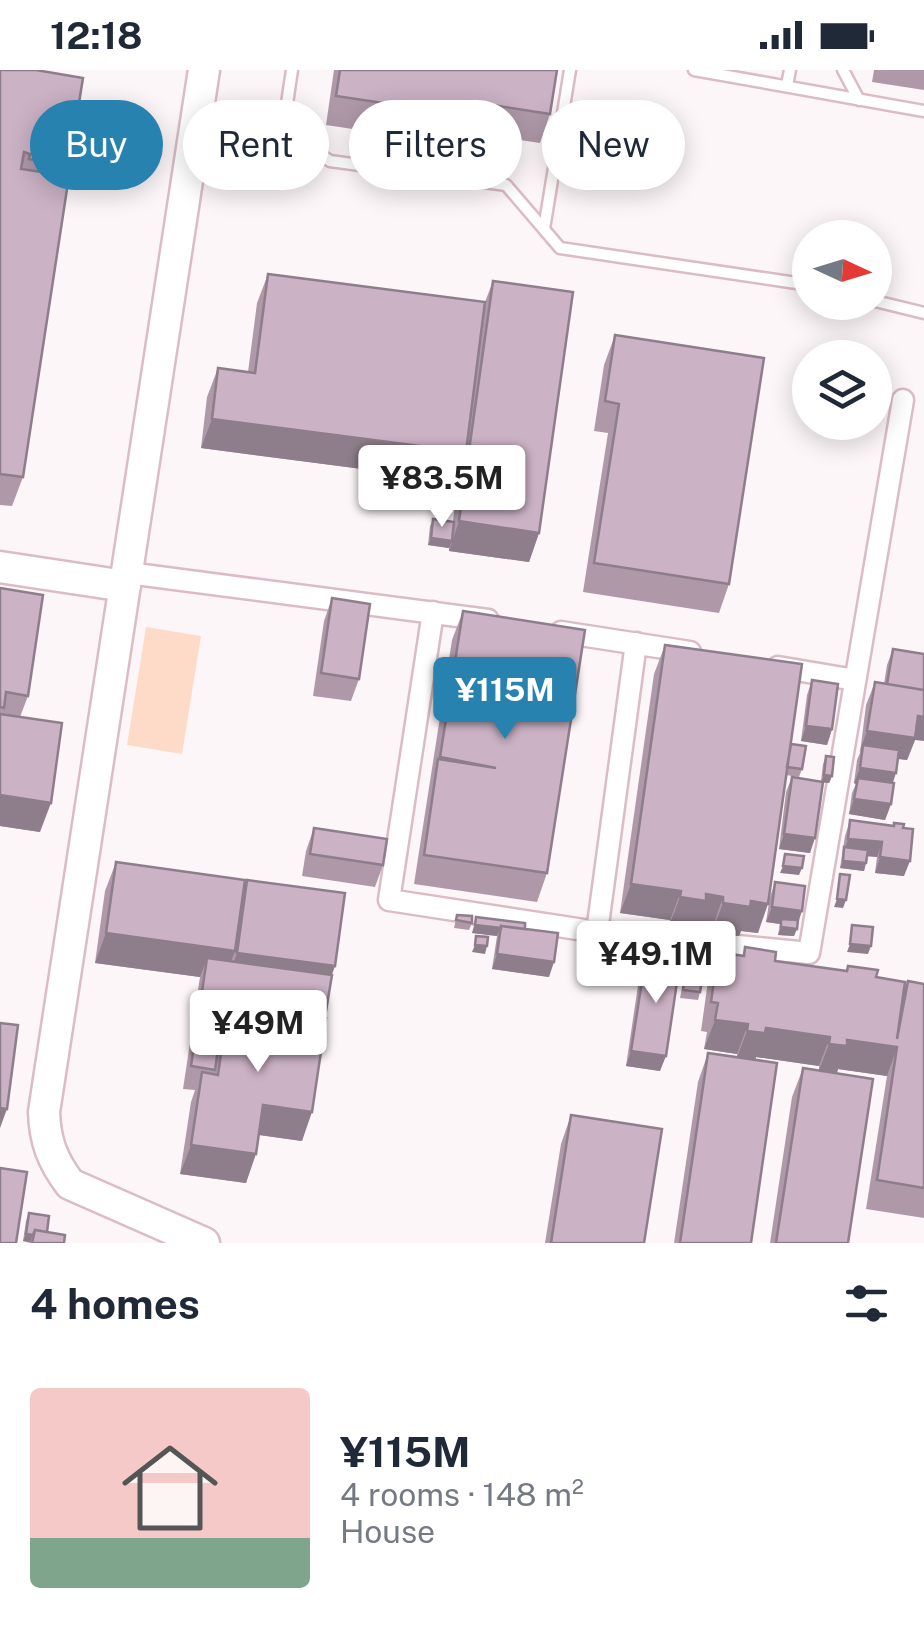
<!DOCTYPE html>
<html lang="en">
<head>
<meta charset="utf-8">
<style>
	:root { --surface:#fff; --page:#f6f6f7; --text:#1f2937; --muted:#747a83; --accent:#2882b0 }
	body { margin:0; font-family:"Public Sans",sans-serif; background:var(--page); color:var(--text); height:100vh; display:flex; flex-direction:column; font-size:38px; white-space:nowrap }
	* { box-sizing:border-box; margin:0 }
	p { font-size:32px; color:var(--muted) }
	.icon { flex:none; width:55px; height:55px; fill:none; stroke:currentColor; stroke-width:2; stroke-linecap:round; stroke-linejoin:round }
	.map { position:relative; height:1173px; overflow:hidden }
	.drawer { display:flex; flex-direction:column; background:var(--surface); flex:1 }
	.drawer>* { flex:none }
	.top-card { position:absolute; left:30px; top:30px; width:865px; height:90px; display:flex; gap:20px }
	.needle { width:65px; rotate:94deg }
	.controls { position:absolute; left:792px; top:150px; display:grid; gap:20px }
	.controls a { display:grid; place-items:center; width:100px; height:100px; border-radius:50%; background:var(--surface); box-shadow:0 5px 25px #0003; font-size:50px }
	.price { position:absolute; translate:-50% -85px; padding:0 22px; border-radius:10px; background:#fff; color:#222; font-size:32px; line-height:65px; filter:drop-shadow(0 2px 5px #0008) }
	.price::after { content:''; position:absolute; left:50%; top:60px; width:30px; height:22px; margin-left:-15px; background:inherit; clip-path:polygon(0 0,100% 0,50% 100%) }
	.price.active { background:var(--accent); color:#fff }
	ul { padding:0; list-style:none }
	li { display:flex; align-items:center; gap:30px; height:250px; padding:0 30px }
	li span { display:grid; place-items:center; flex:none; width:280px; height:200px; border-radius:10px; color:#555 }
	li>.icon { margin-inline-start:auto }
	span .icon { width:120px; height:120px; fill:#fffc; stroke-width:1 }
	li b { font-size:42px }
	h2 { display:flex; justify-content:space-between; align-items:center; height:120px; padding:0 30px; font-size:42px }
	.chip { padding:0 35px; border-radius:45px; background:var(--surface); box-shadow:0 5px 25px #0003; font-size:35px; line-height:90px }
	.chip.active { background:var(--accent); color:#fff }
	.status { display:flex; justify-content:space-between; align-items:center; height:70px; padding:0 50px; background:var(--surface); direction:ltr }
	.status svg { height:28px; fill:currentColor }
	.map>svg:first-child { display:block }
	.green { fill:#fedbc8 }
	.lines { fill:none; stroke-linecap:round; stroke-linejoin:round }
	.lane-casing { stroke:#dcbcc4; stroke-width:15 }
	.street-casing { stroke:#dcbcc4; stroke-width:25 }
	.secondary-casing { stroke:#dcbcc4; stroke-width:35 }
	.lane { stroke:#fff; stroke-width:10 }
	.street { stroke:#fff; stroke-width:20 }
	.secondary { stroke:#fff; stroke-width:30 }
	.wall { fill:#af99a9 }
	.shaded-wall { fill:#8e7d8a }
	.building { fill:#cbb2c5; stroke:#8e7d8a; stroke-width:2.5 }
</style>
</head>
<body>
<div class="status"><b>12:18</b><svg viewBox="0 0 49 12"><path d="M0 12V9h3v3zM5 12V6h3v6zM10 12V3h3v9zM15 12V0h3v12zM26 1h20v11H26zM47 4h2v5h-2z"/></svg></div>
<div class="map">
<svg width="924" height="1173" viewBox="0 0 924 1173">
	<rect width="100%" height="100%" fill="#fdf6f8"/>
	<!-- green -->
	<path class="green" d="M146 557 201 566 182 684 127 675Z"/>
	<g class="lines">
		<!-- lane casing -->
		<g class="lane-casing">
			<path id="lane" d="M292 0 283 60 330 91 506 115 560 178 810 215
				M694 0 924 41
				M843 0 859 30
				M787 15 790 0
				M544 159 570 0
				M875 231 924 243"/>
		</g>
		<!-- street casing -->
		<g class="street-casing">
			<path id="street" d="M128 503 488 550
				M433 542 389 830 597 862 809 883 903 330
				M561 562 690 582
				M778 597 855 610
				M597 862 636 573"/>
		</g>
		<!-- secondary casing -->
		<g class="secondary-casing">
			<path id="secondary" d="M204 0 44 1042C45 1071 52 1090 70 1114L204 1173
				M0 497 125 516"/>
		</g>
		<!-- lane -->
		<use href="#lane" class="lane"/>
		<!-- street -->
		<use href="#street" class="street"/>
		<!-- secondary -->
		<use href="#secondary" class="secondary"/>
	</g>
	<!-- wall -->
	<path class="wall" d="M0 0 68 101 23 407 12 436 0 435Z
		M334 0H557L550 44 540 73 472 63 467 76 326 55Z
		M874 0H924V20L872 12Z
		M268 204 485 232 493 211 539 463 529 492 449 481V478L428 475 430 456 433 449 453 451 460 398 455 411 201 378 207 327 218 298 248 302 257 233Z
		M615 265 729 514 719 543 583 522 608 363 594 361 604 295Z
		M0 518 28 626 20 647 40 762 0 756Z
		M332 528 359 609 351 631 313 626 324 551Z
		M463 541 547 803 537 832 414 814 452 570Z
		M665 575 791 674 802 699 799 707 786 705 758 863 741 861 739 866 712 862 713 856 697 854 695 860 669 856 670 850 620 843 654 604Z
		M893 579 915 670 907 690 898 689 893 712 891 734 885 750 849 744 852 723 856 714 854 713 857 690 860 683 866 635 875 612 884 614 887 595Z
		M812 610 832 659 827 675 801 671 807 625Z
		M826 686 832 706 829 713H823L810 783 779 779 786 722 792 707 821 711 823 694Z
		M850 750 893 756 904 806 875 803 877 787 867 786 864 801 840 798 845 766Z
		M314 758 383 795 375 817 302 806 306 781Z
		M116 792 244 819 247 810 331 907 302 1071 259 1065 246 1113 180 1104 191 1032 195 1020 183 1019 200 907 95 893 105 821Z
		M775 812 797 854 794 866 778 865 780 854 766 852 770 827Z
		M457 845 472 853 469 860 454 858Z
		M476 847 525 859 549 907 492 899 497 866 472 863Z
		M650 872 674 891 660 1001 626 996 640 902Z
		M745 877 775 891 846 901 848 896 876 907 903 923 908 911 924 914V1148L866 1139 887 1006 838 999 837 1003 848 1173H770L792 1027 803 998 819 1000V996L756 987 751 1173H674L698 1012 708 983 737 987V984L704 979 707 962 701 961 708 911 718 882 742 886Z
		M686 898 700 922 698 930 680 928Z
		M571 1045 644 1173H545L561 1074Z
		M29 1143 48 1162 64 1173H30L23 1171 26 1151Z"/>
	<!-- shaded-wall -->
	<path class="shaded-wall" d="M47 85 54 86 43 115 37 114Z
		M212 349 466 382 455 411 201 378Z
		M459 451 539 463 529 492 449 481Z
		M431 468 452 471 449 478 428 475Z
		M918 646 924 647V671L915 670 907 690 862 684 863 675 859 683 867 661Z
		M806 656 832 659 827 675 801 671Z
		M860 698 896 703 891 718 858 708 856 714 854 713Z
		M824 705 832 706 829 713 821 712Z
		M0 725 51 733 40 762 0 756Z
		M854 729 891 734 885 750 849 744Z
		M784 764 815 768 810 783 779 779Z
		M848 769 882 772 877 787 843 784Z
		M880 787 910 791 904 806 875 803Z
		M843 791 866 793 864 801 840 798Z
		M783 796 802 798 799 805 780 803Z
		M631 814 681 821 670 850 620 843Z
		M706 824 723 827 713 856 697 854 695 860 669 856 680 827Z
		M837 829 846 830 843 838 834 837Z
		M751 831 768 834 758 863 741 861 739 866 712 862 723 833Z
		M772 837 802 841 797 856 781 849 780 854 766 852Z
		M475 855 500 858 497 866 472 863Z
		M781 857 797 859 794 866 778 865Z
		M106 863 235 881 224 910 207 888 200 907 95 893Z
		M850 874 871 876 868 884 847 882Z
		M475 875 487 876 485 884 472 882Z
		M621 878 634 879 631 886H618Z
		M237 883 335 896 325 925 227 912Z
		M648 883 676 886 673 894 645 890Z
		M497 884 554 892 549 907 492 899Z
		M715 950 748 954 737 984 704 979Z
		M766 958 830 967 819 996 756 987 754 992 736 990 747 961Z
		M847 970 897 977 887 1006 838 999 836 1006 818 1003 829 974Z
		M631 981 666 986 660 1001 626 996Z
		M263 1035 312 1042 302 1071 253 1064Z
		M0 1038 7 1039 0 1058Z
		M191 1075 256 1084 246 1113 180 1104Z
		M26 1164 33 1165 30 1172 23 1171Z"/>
	<!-- building -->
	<path class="building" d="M0 0H36L83 8 68 101 52 98 54 86 47 85 46 92 29 89 30 84 24 82 21 99 69 106 23 407 0 404Z
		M340 0H557L550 44 480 33 478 47 336 26Z
		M268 204 485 232 466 382 212 349 218 298 255 303Z
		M493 211 573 222 539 463 459 451Z
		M615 265 764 288 729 514 594 493 619 334 605 331Z
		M433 449 454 452 452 471 431 468Z
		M0 518 43 525 28 626 6 622 4 638 0 637Z
		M332 528 370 534 359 609 321 603Z
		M463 541 585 560 547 803 424 785 438 689 496 698 440 687Z
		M665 575 802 594 768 834 751 831 750 837 723 833V827L706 824V831L680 827 681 821 631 814Z
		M893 579 924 584V620L887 614Z
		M812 610 838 614 832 659 806 656Z
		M875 612 924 620V647L918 646 915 668 867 661Z
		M0 644 62 653 51 733 0 725Z
		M791 674 806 676 802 699 787 697Z
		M863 675 899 680 896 703 860 698Z
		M826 686 834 687 832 706 824 705Z
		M792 707 823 712 815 768 784 764Z
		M858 708 894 713 891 734 854 729Z
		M850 750 894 756V753L904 754 903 758 913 759 910 791 880 787 882 772 848 769Z
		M314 758 387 769 383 795 310 784Z
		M844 777 868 780 866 793 843 791Z
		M785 784 804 786 802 798 783 796Z
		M116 792 245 810 235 881 106 863Z
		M840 804 850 805 846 830 837 829Z
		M247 810 345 823 335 896 237 883Z
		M775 812 805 816 802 841 772 837Z
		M457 845 472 846V853L456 850Z
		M476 847 525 853V859L501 856V858L475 855Z
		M781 849 798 850 797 859 781 857Z
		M852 855 873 857 871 876 850 874Z
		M501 856 558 863 554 892 497 884Z
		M476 866 488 867 487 876 475 875Z
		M622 872H634V879L621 878Z
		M650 872 677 875 676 886 648 883Z
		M745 877 776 882 775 891 847 901 848 896 878 900 876 907 905 912 897 969 908 911 924 914V1118L877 1110 897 977 847 970V976L829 974 830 967 766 958 765 963 747 961 748 954 715 950 718 933 711 932 718 882 744 886Z
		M646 886 680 892 666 986 631 981Z
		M207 888 332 905 325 947 228 933 226 938H224L215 1000 191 996Z
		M686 898 704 901 700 922 683 920Z
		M228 933 326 948 312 1042 263 1035 256 1084 191 1075 202 1002 218 1005Z
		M0 953 18 955 7 1039 0 1038Z
		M708 983 777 993 751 1173H680Z
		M803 998 873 1009 848 1173H776Z
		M571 1045 662 1059 644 1173H551Z
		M0 1098 27 1102 16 1173H0Z
		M29 1143 49 1146 47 1162 35 1160 33 1165 26 1164Z
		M35 1160 65 1165 64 1173H32Z"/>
</svg>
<div class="controls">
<a><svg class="needle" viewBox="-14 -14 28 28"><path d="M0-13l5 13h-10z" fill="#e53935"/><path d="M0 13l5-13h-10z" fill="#747a83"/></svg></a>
<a><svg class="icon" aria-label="layers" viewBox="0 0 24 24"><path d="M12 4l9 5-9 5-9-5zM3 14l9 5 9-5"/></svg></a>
</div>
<b class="price" style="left:442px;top:460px">¥83.5M</b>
<b class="price active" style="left:505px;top:672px">¥115M</b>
<b class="price" style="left:656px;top:936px">¥49.1M</b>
<b class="price" style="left:258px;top:1005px">¥49M</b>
<div class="top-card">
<a class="chip active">Buy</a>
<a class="chip">Rent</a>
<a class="chip">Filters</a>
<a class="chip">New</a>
</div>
</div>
<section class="drawer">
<h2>4 homes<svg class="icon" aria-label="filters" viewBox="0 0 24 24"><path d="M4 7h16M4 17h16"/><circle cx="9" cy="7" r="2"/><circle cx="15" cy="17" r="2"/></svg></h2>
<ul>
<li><span style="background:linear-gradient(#f6c9c9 75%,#7fa58c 0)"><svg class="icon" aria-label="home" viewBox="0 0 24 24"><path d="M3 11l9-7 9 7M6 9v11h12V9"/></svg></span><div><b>¥115M</b><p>4 rooms · 148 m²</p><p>House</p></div></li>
</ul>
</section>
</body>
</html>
